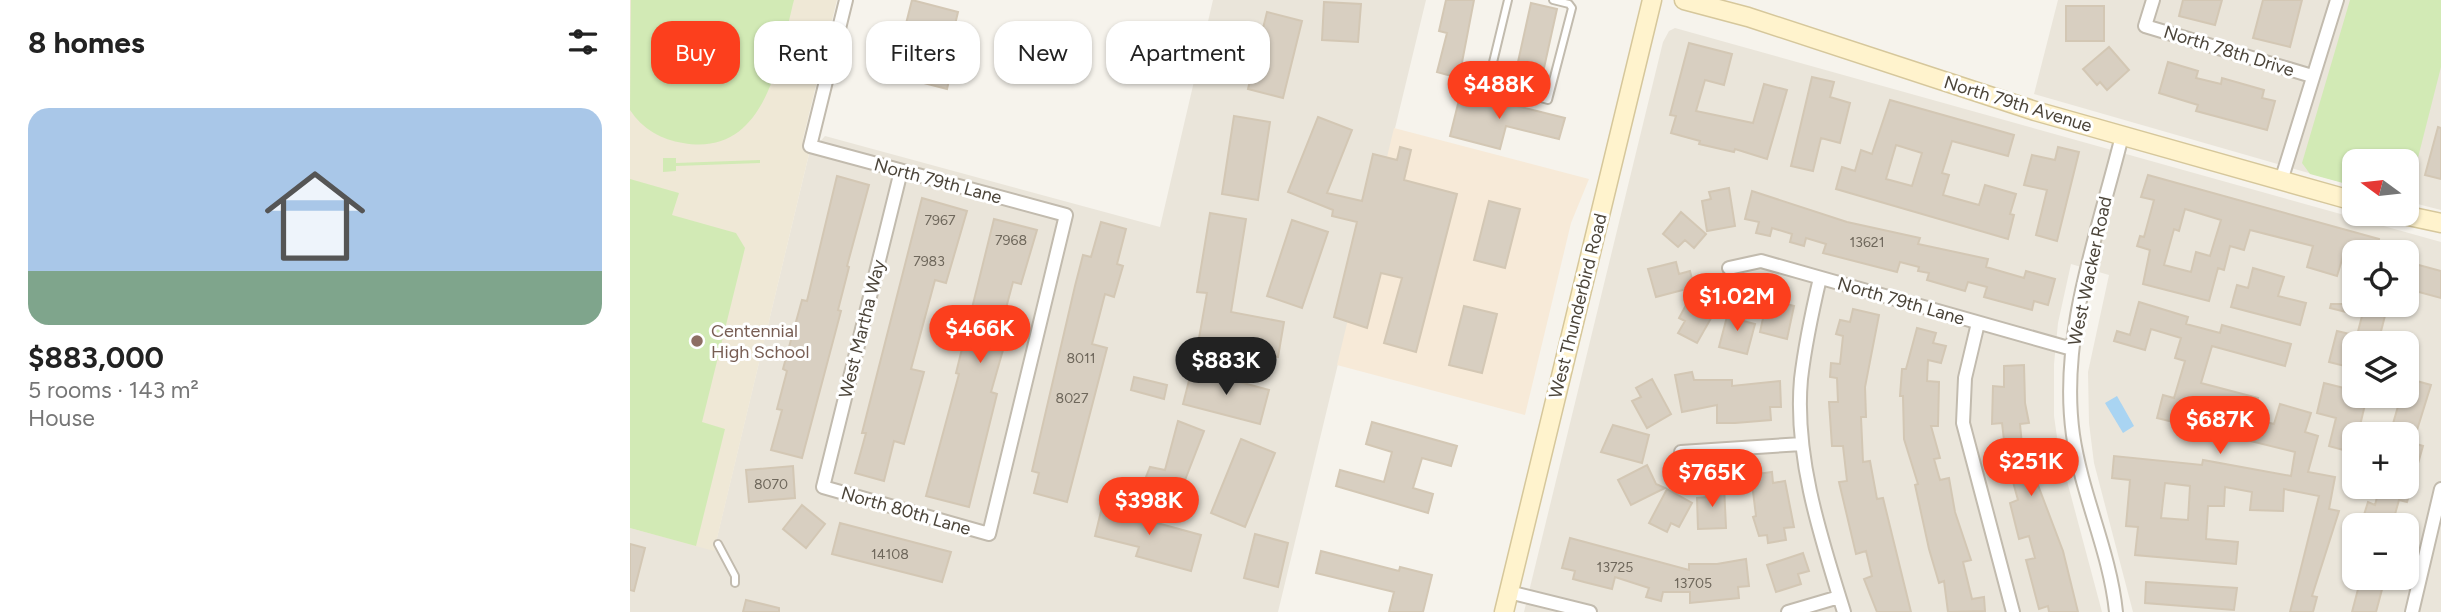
<!DOCTYPE html>
<html lang="en">
<head>
<meta charset="utf-8">
<style>
	:root { --surface:#fff; --page:#f6f6f6; --text:#222; --muted:#767676; --line:#e0e0e0; --accent:#fc3f1d }
	body { margin:0; font-family:Figtree,sans-serif; background:var(--page); color:var(--text); height:100vh; display:flex; flex-direction:column; font-size:26px; white-space:nowrap }
	* { box-sizing:border-box; margin:0 }
	p { font-size:23px; color:var(--muted) }
	.icon { flex:none; width:38px; height:38px; fill:none; stroke:currentColor; stroke-width:2; stroke-linecap:round; stroke-linejoin:round }
	.map { position:relative; flex:1; overflow:hidden }
	.panel { display:flex; flex-direction:column; background:var(--surface); width:630px }
	.panel>* { flex:none }
	.guide { position:absolute; left:21px; top:21px; width:665px; height:63px; display:flex; gap:14px }
	.needle { width:46px; rotate:285deg }
	.fabs { position:absolute; left:1712px; top:149px; display:grid; gap:14px }
	.fabs a { display:grid; place-items:center; width:77px; height:77px; border-radius:14px; background:var(--surface); box-shadow:0 2px 5px #0004; font-size:35px }
	.price { position:absolute; translate:-50% -60px; padding:0 16px; border-radius:24px; background:var(--accent); color:#fff; font-size:23px; line-height:46px; filter:drop-shadow(0 2px 4px #0008) }
	.price::after { content:''; position:absolute; left:50%; top:42px; width:21px; height:16px; margin-left:-10px; background:inherit; clip-path:polygon(0 0,100% 0,50% 100%) }
	.price.active { background:#222; color:#fff }
	ul { padding:0; list-style:none }
	li { display:grid; align-content:center; gap:14px; height:371px; padding:0 28px }
	li+li { border-top:2px solid var(--line) }
	li span { display:grid; place-items:center; height:217px; border-radius:21px; color:#555 }
	li>.icon { margin-inline-start:auto }
	span .icon { width:126px; height:126px; fill:#fffc; stroke-width:1 }
	li b { font-size:30px }
	h2 { display:flex; justify-content:space-between; align-items:center; height:84px; padding:0 28px; font-size:30px }
	.chip { padding:0 24px; border-radius:21px; background:var(--surface); box-shadow:0 2px 5px #0004; font-size:24px; line-height:63px }
	.chip.active { background:var(--accent); color:#fff }
	main { display:flex; flex:1; min-height:0 }
	.map>svg:first-child { display:block }
	.residential { fill:#eae5da; fill-rule:evenodd }
	.commercial { fill:#f7ead8 }
	.education { fill:#efe8d6 }
	.green { fill:#d2eab5 }
	.water { fill:#a9d4f2 }
	.building { fill:#d8cfc1; stroke:#d3c7b4; stroke-width:2; fill-rule:evenodd }
	.lines { fill:none; stroke-linecap:round; stroke-linejoin:round }
	.lane-casing { stroke:#c2bbae; stroke-width:10 }
	.street-casing { stroke:#c2bbae; stroke-width:16 }
	.secondary-casing { stroke:#d6c79b; stroke-width:21 }
	.lane { stroke:#fff; stroke-width:6 }
	.street { stroke:#fff; stroke-width:12 }
	.secondary { stroke:#fff3cd; stroke-width:18 }
	.education-dot { fill:#8d6e63; stroke:#fff; stroke-width:2.5 }
	.labels { text-anchor:middle; stroke-width:6; stroke-linejoin:round; paint-order:stroke }
	.number-label { font-size:14px; fill:#6e675b }
	.street-label { font-size:18px; fill:#4b4439; stroke:#fff }
	.education-label { font-size:18px; fill:#785e54; stroke:#fff; text-anchor:start }
</style>
</head>
<body>
<main>
<section class="panel">
<h2>8 homes<svg class="icon" aria-label="filters" viewBox="0 0 24 24"><path d="M4 7h16M4 17h16"/><circle cx="9" cy="7" r="2"/><circle cx="15" cy="17" r="2"/></svg></h2>
<ul>
<li><span style="background:linear-gradient(#a9c7e8 75%,#7fa58c 0)"><svg class="icon" aria-label="home" viewBox="0 0 24 24"><path d="M3 11l9-7 9 7M6 9v11h12V9"/></svg></span><div><b>$883,000</b><p>5 rooms · 143 m²</p><p>House</p></div></li>
</ul>
</section>
<div class="map">
<svg width="1811" height="612" viewBox="0 0 1811 612">
	<rect width="100%" height="100%" fill="#f6f3ec"/>
	<!-- residential -->
	<path class="residential" d="M583 0H796L648 612H0V528L84 550 179 154 195 136 530 227Z
		M1428 0H1811V210L1776 201V161H1724V186L1404 94Z
		M1045 28 1811 242V612H1503L1464 463 1459 423 1458 372 1479 275 1441 264 1428 323 1424 364V416L1429 451 1472 612H894L1033 42 1039 31ZM1724 252H1776V304H1724ZM1724 343H1776V396H1724ZM1724 434H1776V486H1724ZM1724 525H1776V578H1724Z"/>
	<!-- commercial -->
	<path class="commercial" d="M764 128 959 179 941 223 895 415 707 365Z"/>
	<!-- education -->
	<path class="education" d="M0 0H207L173 139 179 154 84 551 0 528Z"/>
	<!-- green -->
	<path class="green" d="M1 0H164C149 58 137 158 53 143 32 140 12 129 0 110Z
		M1720 0H1811V67L1777 201 1776 161H1724V186L1680 174 1672 163Z
		M33 158H46V163L130 160V163L46 166V171L33 172Z
		M0 179 49 193 42 215 106 233 115 248 72 422 95 429 66 546 0 528Z"/>
	<!-- water -->
	<path class="water" d="M1487 396 1504 426 1493 433 1475 403Z"/>
	<!-- building -->
	<path class="building" d="M282 0 328 12 318 54 325 56 317 89 263 75Z
		M816 0H844L829 78 807 72 817 33 809 31Z
		M1553 0H1592L1585 25 1549 16Z
		M1633 0H1672L1660 47 1623 38Z
		M694 2 731 4 728 42 692 40Z
		M901 3 927 9 912 77 886 71Z
		M1436 6H1474V41H1436Z
		M637 12 672 21 653 98 618 89Z
		M1059 43 1102 54 1094 85 1075 80 1066 111 1123 123 1134 84 1157 90 1137 159 1105 149 1104 152 1069 144 1070 141 1041 133 1046 116 1040 115Z
		M1479 47 1499 70 1477 90 1470 82 1467 85 1453 69Z
		M1538 62 1568 71 1566 78 1591 84 1592 78 1634 90 1632 98 1645 101 1637 130 1566 111 1568 105 1529 93Z
		M1182 77 1204 82 1200 97 1220 103 1210 143 1191 138 1183 171 1161 166Z
		M831 92 935 118 929 139 876 126 870 149 820 136Z
		M1260 100 1384 135 1378 156 1322 141 1312 173 1319 175 1313 195 1349 205 1355 185 1386 194 1380 214 1384 215 1378 239 1206 189 1212 167 1225 171 1231 150 1242 154ZM1266 145 1292 153 1282 186 1256 179Z
		M604 116 640 122 628 200 592 194Z
		M688 117 722 130 697 193 732 201 743 154 767 160 770 147 781 150 774 180 827 194 786 352 754 343 772 278 751 273 737 328 704 317 727 222 702 216 703 210 658 192Z
		M1808 127 1811 128V179L1795 175Z
		M1428 147 1449 152 1427 241 1406 235 1417 190 1394 185 1402 155 1425 160Z
		M1518 175 1749 239 1746 252H1724V256L1714 253 1707 276 1677 267 1683 246 1620 230 1614 250 1600 246 1594 270 1588 268 1579 301 1513 284 1520 250 1507 246 1510 236 1514 237 1524 200 1511 197ZM1555 209 1591 220 1580 256 1566 252 1561 272 1534 265 1544 229 1549 231Z
		M207 176 239 185 217 266 219 267 208 310 211 311 172 458 141 450 152 410 147 409 157 371 153 369 172 300 177 301Z
		M1099 188 1105 226 1077 231 1072 201 1081 199 1079 192Z
		M1122 191 1217 222 1290 238 1288 244 1358 259 1356 267 1394 278 1396 271 1425 279 1418 305 1404 301 1402 310 1354 297 1357 287 1338 282 1335 291 1297 280 1299 273 1288 271 1289 267 1270 262 1267 272 1193 253 1196 244 1176 238 1174 246 1160 242 1162 234 1142 228 1140 236 1126 233 1129 222 1115 219Z
		M292 198 337 211 316 283 305 280 281 369 294 372 274 444 264 441 254 481 225 473 236 433H232Z
		M859 201 890 209 875 268 844 260Z
		M1051 212 1076 234 1064 248 1055 240 1048 247 1033 234Z
		M580 213 616 219 601 312 654 322 648 357 568 344 577 293 567 292Z
		M364 219 407 230 391 284 383 282 376 308 387 311 383 327 376 325 369 349 373 350 361 392 367 394 339 507 296 496 329 374 326 373Z
		M662 220 698 232 672 308 637 296Z
		M471 222 496 229 487 264 493 266 484 297 475 294 462 344 477 348 437 502 404 493 409 473 402 471 445 286 453 255 461 257Z
		M1046 262 1049 274 1060 271 1064 287 1026 297 1018 269Z
		M1785 264 1811 271V298L1778 289Z
		M1623 268 1654 277 1648 296 1676 303 1670 325 1601 307 1607 285 1618 288Z
		M1720 275 1724 276V304H1758L1748 343H1725L1732 316 1700 308 1701 304H1713Z
		M1139 291 1155 295 1153 303 1164 306 1157 339 1130 332Z
		M1063 292 1088 306 1067 343 1048 333 1055 321 1049 318Z
		M1509 302 1558 317 1556 324 1590 333 1592 325 1661 344 1655 366 1582 346 1571 383 1628 398 1623 419 1644 424 1650 404 1681 413 1675 432 1688 436 1678 472 1705 477 1699 509 1709 511 1682 596 1687 597 1683 612H1660L1689 496 1654 489 1653 511 1620 510 1622 492 1595 487 1594 506H1578L1576 539 1608 542 1606 564 1505 555 1508 527 1496 526 1500 480 1482 478 1484 456 1572 465 1573 460 1661 476 1665 452 1527 418 1533 395 1544 398 1555 361 1545 358 1551 338 1521 329 1515 350 1484 341 1487 331 1500 335ZM1535 483 1560 486 1558 520 1531 518Z
		M834 306 867 314 852 373 819 365Z
		M1099 309 1111 312 1109 320 1125 324 1117 354 1089 347Z
		M1223 309 1249 315 1235 387 1236 417H1231L1233 462 1240 461 1247 499 1253 498 1281 612H1247L1234 579 1242 576 1236 551 1226 554 1209 482 1217 481 1213 446H1202L1199 402H1208L1207 378 1200 377 1201 363 1210 364 1213 336 1206 334 1210 320 1220 322Z
		M1287 328 1306 333 1303 343 1316 346 1311 363 1298 360 1297 381 1309 382 1308 426H1301L1310 458 1304 459 1310 480 1319 478 1325 512 1341 560 1333 562 1342 599 1354 597 1355 611 1318 612 1314 581 1309 583 1299 549 1285 485 1288 484 1274 439 1273 396H1270L1272 369H1276Z
		M1707 331 1724 335V396H1737L1728 434H1724V453L1699 446 1706 418 1687 413 1694 383 1714 388 1719 367 1699 362Z
		M1394 365 1395 403 1399 423 1390 424 1392 445 1401 443 1407 471 1403 472 1433 551 1448 612H1419L1418 606 1409 609 1396 560 1405 558 1399 536 1389 539 1380 503 1388 500 1378 464 1369 465 1366 450 1375 449 1372 423 1362 424 1363 386 1374 387V366Z
		M562 369 639 390 630 424 553 404Z
		M1062 372 1064 380H1102V386L1150 381 1151 407H1140L1141 420 1105 423H1087V405L1052 412 1045 375Z
		M504 377 537 385 534 399 501 390Z
		M1776 378 1801 385 1783 443 1793 446 1777 502 1769 500 1762 525H1738L1739 520 1733 518 1738 502 1745 505 1750 486H1776V434H1760L1771 396H1776Z
		M1022 379 1041 414 1017 428 1002 401 1011 397 1006 388Z
		M548 421 574 431 545 506 510 492 520 467 535 470Z
		M742 422 827 446 821 466 792 458 783 488 803 494 798 513 706 486 710 470 754 482 762 452 736 444Z
		M983 425 1019 435 1012 463 971 452Z
		M611 439 645 453 615 527 581 513Z
		M1017 465 1026 484 1035 488 1001 505 988 480Z
		M163 466 165 498 119 502 116 470Z
		M1142 472 1143 483 1155 481 1164 527 1154 528 1156 540 1138 543 1137 535 1129 536 1123 517 1126 516 1121 475Z
		M1094 485 1096 528 1068 529 1067 498 1079 497 1078 486Z
		M1037 489 1062 503 1049 527 1041 523 1037 532 1019 523Z
		M473 503 507 511 505 517 571 535 561 571 506 556 509 547 465 536Z
		M172 505 195 524 176 548 153 529Z
		M210 523 321 552 312 582 202 554Z
		M625 534 658 543 648 587 614 578Z
		M940 538 1059 570V564H1087L1116 559 1119 586 1108 587 1109 598 1060 603V592H1033L1031 601 1016 597 1019 588 985 577 982 589 954 582 943 579 945 571 932 568Z
		M0 544 15 548 4 591 0 590Z
		M691 551 769 571 770 567 802 575 793 612H759L764 592 686 573Z
		M1173 553 1179 571 1168 574 1171 584 1146 592 1137 565Z
		M1731 578H1755L1746 612H1722Z
		M1516 582 1607 588 1604 610 1515 603Z
		M116 600 149 608V612H113Z"/>
	<g class="lines">
		<!-- lane casing -->
		<g class="lane-casing">
			<path id="lane" d="M878 0 858 83 918 100 942 8 939 4 923 0
				M88 544 105 576V583"/>
		</g>
		<!-- street casing -->
		<g class="street-casing">
			<path id="street" d="M216 0 180 146 436 215 359 534 193 487 271 171
				M1523 0 1515 26 1682 76
				M1651 181 1707 0
				M1099 268 1131 261 1442 349
				M1190 278C1182 312 1175 345 1171 379 1164 457 1191 538 1214 612
				M1348 323 1335 378 1333 423 1383 612
				M1051 452 1172 444
				M879 592 960 612
				M1158 612 1209 597
				M1486 612C1480 552 1452 496 1443 435 1429 335 1468 233 1492 136
				M1782 612 1811 489"/>
		</g>
		<!-- secondary casing -->
		<g class="secondary-casing">
			<path id="secondary" d="M1054 0 1118 17 1405 111 1724 201
				M1769 214 1811 223
				M874 612 1022 0"/>
		</g>
		<!-- lane -->
		<use href="#lane" class="lane"/>
		<!-- street -->
		<use href="#street" class="street"/>
		<!-- secondary -->
		<use href="#secondary" class="secondary"/>
	</g>
	<!-- markers -->
	<circle class="education-dot" cx="67" cy="341" r="7"/>
	<g class="labels">
		<!-- number labels -->
		<g class="number-label">
			<text x="310" y="225">7967</text>
			<text x="381" y="245">7968</text>
			<text x="1237" y="247">13621</text>
			<text x="299" y="266">7983</text>
			<text x="451" y="363">8011</text>
			<text x="442" y="403">8027</text>
			<text x="141" y="489">8070</text>
			<text x="260" y="559">14108</text>
			<text x="985" y="572">13725</text>
			<text x="1063" y="588">13705</text>
		</g>
		<!-- street labels -->
		<g class="street-label">
			<text transform="translate(1599 51) rotate(17)" y="6">North 78th Drive</text>
			<text transform="translate(1388 104) rotate(17)" y="6">North 79th Avenue</text>
			<text transform="translate(308 181) rotate(15)" y="6">North 79th Lane</text>
			<text transform="translate(1460 271) rotate(-78)" y="6">West Wacker Road</text>
			<text transform="translate(1271 301) rotate(16)" y="6">North 79th Lane</text>
			<text transform="translate(948 306) rotate(-76)" y="6">West Thunderbird Road</text>
			<text transform="translate(232 329) rotate(-76)" y="6">West Martha Way</text>
			<text transform="translate(276 511) rotate(16)" y="6">North 80th Lane</text>
		</g>
		<!-- education labels -->
		<g class="education-label">
			<text x="81" y="337">Centennial<tspan x="81" dy="21">High School</tspan></text>
		</g>
	</g>
</svg>
<div class="fabs">
<a><svg class="needle" viewBox="-14 -14 28 28"><path d="M0-13l5 13h-10z" fill="#e53935"/><path d="M0 13l5-13h-10z" fill="#767676"/></svg></a>
<a><svg class="icon" aria-label="locate" viewBox="0 0 24 24"><circle cx="12" cy="12" r="6"/><path d="M12 2v4M12 18v4M2 12h4M18 12h4"/></svg></a>
<a><svg class="icon" aria-label="layers" viewBox="0 0 24 24"><path d="M12 4l9 5-9 5-9-5zM3 14l9 5 9-5"/></svg></a>
<a>+</a>
<a>−</a>
</div>
<b class="price" style="left:869px;top:121px">$488K</b>
<b class="price" style="left:1107px;top:333px">$1.02M</b>
<b class="price" style="left:350px;top:365px">$466K</b>
<b class="price active" style="left:596px;top:397px">$883K</b>
<b class="price" style="left:1590px;top:456px">$687K</b>
<b class="price" style="left:1401px;top:498px">$251K</b>
<b class="price" style="left:1082px;top:509px">$765K</b>
<b class="price" style="left:519px;top:537px">$398K</b>
<div class="guide">
<a class="chip active">Buy</a>
<a class="chip">Rent</a>
<a class="chip">Filters</a>
<a class="chip">New</a>
<a class="chip">Apartment</a>
</div>
</div>
</main>
</body>
</html>
